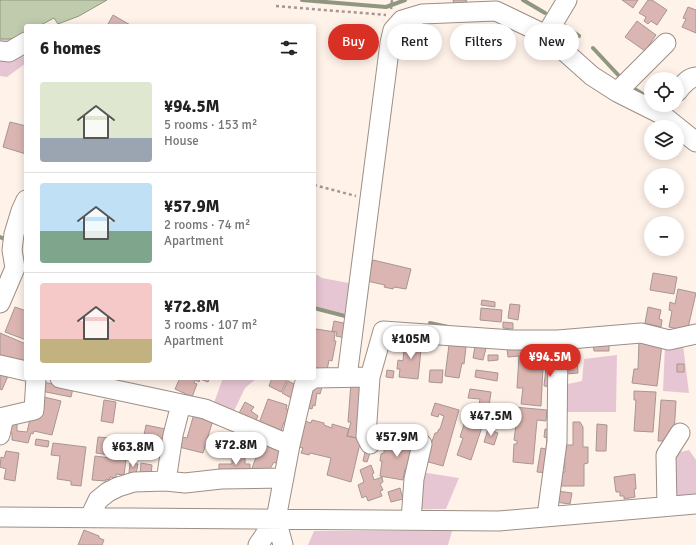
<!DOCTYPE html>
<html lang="en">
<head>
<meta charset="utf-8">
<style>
	:root { --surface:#fff; --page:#f6f6f6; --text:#222; --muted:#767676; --line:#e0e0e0; --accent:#d93025 }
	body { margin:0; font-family:Signika,sans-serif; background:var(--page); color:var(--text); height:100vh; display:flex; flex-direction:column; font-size:15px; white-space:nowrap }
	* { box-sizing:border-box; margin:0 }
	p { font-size:13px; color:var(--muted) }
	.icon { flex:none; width:22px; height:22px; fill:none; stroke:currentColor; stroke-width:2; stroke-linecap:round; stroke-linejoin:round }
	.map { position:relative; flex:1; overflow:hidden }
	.side { position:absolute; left:24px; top:24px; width:292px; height:356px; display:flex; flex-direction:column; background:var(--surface); border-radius:4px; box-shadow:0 2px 10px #0003 }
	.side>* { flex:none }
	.guide { position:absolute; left:328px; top:24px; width:308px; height:36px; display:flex; gap:8px }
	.fabs { position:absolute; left:644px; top:72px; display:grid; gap:8px }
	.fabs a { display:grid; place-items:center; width:40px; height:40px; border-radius:50%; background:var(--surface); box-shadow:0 2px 10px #0003; font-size:20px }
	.price { position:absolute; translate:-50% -34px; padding:0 9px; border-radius:14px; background:#fff; color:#222; font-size:13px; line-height:26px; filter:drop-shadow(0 1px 2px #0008) }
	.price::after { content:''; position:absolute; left:50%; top:24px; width:12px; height:9px; margin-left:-6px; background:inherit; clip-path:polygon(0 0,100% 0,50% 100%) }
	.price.on { background:var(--accent); color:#fff }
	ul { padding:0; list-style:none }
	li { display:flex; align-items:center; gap:12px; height:100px; padding:0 16px }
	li+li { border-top:1px solid var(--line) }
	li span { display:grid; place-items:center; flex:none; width:112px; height:80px; border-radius:4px; color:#555 }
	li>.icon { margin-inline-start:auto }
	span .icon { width:48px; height:48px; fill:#fffc; stroke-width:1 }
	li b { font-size:17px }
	h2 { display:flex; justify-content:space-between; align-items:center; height:48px; padding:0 16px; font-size:17px }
	.chip { padding:0 14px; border-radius:18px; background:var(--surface); box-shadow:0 2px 10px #0003; font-size:14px; line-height:36px }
	.chip.on { background:var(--accent); color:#fff }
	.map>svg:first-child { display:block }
	.green { fill:#e7c6d4 }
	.water { fill:#bfcbac; stroke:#909780 }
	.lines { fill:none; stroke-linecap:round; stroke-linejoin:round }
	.stream { stroke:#909780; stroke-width:4 }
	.building { fill:#dbb5b1; stroke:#a69695 }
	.minor-casing { stroke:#9b8f86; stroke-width:21 }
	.path { stroke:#a19891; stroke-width:2.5; stroke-dasharray:3 3; stroke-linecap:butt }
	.minor { stroke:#fff; stroke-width:19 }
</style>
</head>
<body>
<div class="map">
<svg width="696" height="545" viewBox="0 0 696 545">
	<rect width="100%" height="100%" fill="#fff2e9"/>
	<!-- green -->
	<path class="green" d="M26 33V63L7 77 0 76V39H11Z
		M314 273 322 278 354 284 350 315 314 306Z
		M665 345H683L689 393 663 391Z
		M617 355 616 412H562L563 385 582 381 584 359Z
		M223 378H257L245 388 233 413 214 403Z
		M689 450 696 460V494L671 499 672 454Z
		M421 472 459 478 446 509H417Z
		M314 531H452L448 545H308Z"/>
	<!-- water -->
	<path class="water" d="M0 0H107L79 16 58 24 54 18 39 26H26V33L11 39H0Z"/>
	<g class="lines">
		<!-- stream -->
		<path class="stream" d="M302 0 386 7 405 0
			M523 0 545 13
			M562 24 579 36
			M593 48 621 78
			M633 88 649 98
			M0 237 9 241
			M314 308 349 317
			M430 323 448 327"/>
	</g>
	<!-- building -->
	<path class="building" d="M453 0H466L467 2 454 4Z
		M622 0H638L633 8Z
		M648 0H652L667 10 657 25 651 21 648 24 644 21 646 17 639 13Z
		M688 7 696 10V33L682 27 686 19 683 18Z
		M113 15 132 26H110L108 24Z
		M637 21 656 35 645 51 625 37Z
		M10 122 26 126V154L3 147Z
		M373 260 411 269 406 289 394 287 393 289 384 287 385 285 367 281Z
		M653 273 677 277 674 294 650 290Z
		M678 289 696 293 688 328 683 330 669 327 672 311 669 310 670 302 675 304Z
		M482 300 495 302V307L481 305Z
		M510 304 520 305 518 320 508 318Z
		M15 307 26 311V340L5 332Z
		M648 307 661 310 659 319 662 320 661 327 645 323Z
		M481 308 502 310 501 322 480 320Z
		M334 321 348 324 345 338 336 336 337 332 332 331Z
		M503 322 513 323V329L503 328Z
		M316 329 335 332 334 341H336L332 361 329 360 327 370 314 367V342Z
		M0 333 26 344V357L23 364 0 355Z
		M410 338 422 340 418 379 399 377 400 369H397L398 360 403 361 404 348 409 349Z
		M639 341 662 344 657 386 632 383 634 369H638Z
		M609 342V351H594L593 343Z
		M449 345 466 347 464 364 462 363 459 378 445 376Z
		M576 345 578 373 566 374 563 346Z
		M475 346 486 348 483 360 473 358Z
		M507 348 544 349 541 406 521 404 523 388H517L519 356 508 357Z
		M488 355H498V360L488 361Z
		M677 364H684V372H677Z
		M546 368 555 369 553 387 544 386Z
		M387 370 394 371 393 378 386 377Z
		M430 370H443L442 383 429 382Z
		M476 370 498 373 497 381 475 377Z
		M0 372 8 376 2 390 0 389Z
		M180 378H210L208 382 200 379 199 382 195 380 194 383 197 384 192 397 175 389Z
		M272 378H282L287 380 281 392 269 386Z
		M288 381 296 385 293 399 282 393Z
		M43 382 73 388 71 397 41 391Z
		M351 383 365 384 361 439 347 436 351 422H348Z
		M315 385 322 387 320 394 317 393 315 406 313 405 312 409 305 407 310 389Z
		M470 389 491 392 488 413 478 412 480 399 468 398Z
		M634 391 656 392 653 432 634 431 636 400H634Z
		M44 397 61 401 52 435 34 431 33 434 31 433 28 443 12 440V433L7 432 8 423 17 424V431L27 432 31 415Z
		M268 399 287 405 286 409 291 410 287 422H284L281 431 258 426Z
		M104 400 116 402 113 423 101 421Z
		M661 400 676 401 674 434 670 441H658Z
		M245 402 254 407 251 411 258 416 254 424 238 415Z
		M435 403 459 410 443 466 425 461 435 433H437L439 429H440L444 416 439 414 438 417 431 415Z
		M514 407 547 410 546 421 537 420 533 464 513 462 514 444H517V441L514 440 516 424H518L519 417 513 416Z
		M194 414 213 420 203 453 179 447 182 437 187 438Z
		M467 415 484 421 471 460 457 455 463 438 460 437Z
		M312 420 324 423V425L332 428V424L349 429 347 436 361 439 351 482 327 475 331 458 310 453 309 455 301 453 303 448 298 447 305 421 311 423Z
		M573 422H580L583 427V447H588V463L584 464V486H561V472H565L564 445H573Z
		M597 424 607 425 606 451H596Z
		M146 425 170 430 167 440 144 435Z
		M488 429 498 433 494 445 484 442Z
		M545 429 553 430 549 473 537 472 541 448 546 449 547 438 544 437Z
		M243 432 257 439 253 447 239 440Z
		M98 437 111 438 109 455 96 453Z
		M383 437 415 441 410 470 405 469 403 480 380 476 382 461H380L381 454 384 453V449H388L389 445 382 444Z
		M114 438 130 440 129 457 116 456V453H113Z
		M36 439 49 441 48 447 35 445Z
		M267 442 283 451 279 465 274 462 268 472 263 474 252 468 260 447 263 449Z
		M53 443 86 447 81 486 71 485V481L57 479 60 456 51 455Z
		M6 451 19 453 15 481 4 479 6 469 0 467 1 457 4 458Z
		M365 452 370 453 367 462 363 461Z
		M232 453H245V464H250V474H219V464H232Z
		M95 456 126 460 124 475 116 474V478L110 477 109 480 106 479V481L92 480Z
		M130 463 138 464 136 474 129 473Z
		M141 463 152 465 151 476 140 475Z
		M371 465 374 473 372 474 374 480 382 477 383 482 380 484 383 490 380 491 382 496 368 501 366 496 362 498 358 485 364 482 360 470Z
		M635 474 636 489H634L635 497 624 499V496H620V492H616L614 477Z
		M400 488 403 499 391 502 388 492Z
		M557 491 572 493 570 504 555 502Z
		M84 530 99 536V538L104 540 102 545H78Z"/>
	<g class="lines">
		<!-- minor casing -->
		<g class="minor-casing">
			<path id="minor" d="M546 35 567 0
				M0 51 9 52 26 42
				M617 92 666 43
				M677 92C682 86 687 78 696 77
				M0 303 15 268 12 250 14 234 21 211 26 200
				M0 365 26 371
				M347 377 390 43 393 30 402 20 422 14 496 11 546 35 592 76 617 92 661 114 696 142
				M60 378 205 409 290 445
				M0 435 4 417 34 410 36 378
				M370 444 366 436 370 377
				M166 481 173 435 181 404
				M667 506 666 455 680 433
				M547 516 557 442 558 340
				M0 517 499 521 696 504
				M90 517 98 500 108 492 118 487 134 482 166 481 185 483 221 479 284 478
				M276 519 283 545
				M411 520 414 479 422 444
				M258 545 276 519 290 445 304 385 314 378 370 377 383 331 512 340H558L641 333 669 340 696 334"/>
		</g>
		<!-- path -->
		<path class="path" d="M276 6 386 15
			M391 9 392 0
			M314 185 356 196"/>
		<!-- minor -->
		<use href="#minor" class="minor"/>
	</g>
</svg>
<div class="fabs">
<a><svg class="icon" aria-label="locate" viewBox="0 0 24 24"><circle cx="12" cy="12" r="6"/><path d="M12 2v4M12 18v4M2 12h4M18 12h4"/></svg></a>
<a><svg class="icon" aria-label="layers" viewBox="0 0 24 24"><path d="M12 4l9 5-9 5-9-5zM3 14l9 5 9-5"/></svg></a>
<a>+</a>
<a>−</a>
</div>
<b class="price" style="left:411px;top:360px">¥105M</b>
<b class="price on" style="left:550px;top:378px">¥94.5M</b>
<b class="price" style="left:491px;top:437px">¥47.5M</b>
<b class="price" style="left:397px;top:458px">¥57.9M</b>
<b class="price" style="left:236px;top:466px">¥72.8M</b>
<b class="price" style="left:133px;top:468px">¥63.8M</b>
<div class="guide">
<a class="chip on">Buy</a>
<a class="chip">Rent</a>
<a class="chip">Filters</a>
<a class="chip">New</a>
</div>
<section class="side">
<h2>6 homes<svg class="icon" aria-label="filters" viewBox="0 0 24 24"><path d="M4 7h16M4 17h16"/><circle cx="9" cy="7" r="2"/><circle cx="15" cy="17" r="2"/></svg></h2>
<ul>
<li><span style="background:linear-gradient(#dfe7d0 70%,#9aa5b1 0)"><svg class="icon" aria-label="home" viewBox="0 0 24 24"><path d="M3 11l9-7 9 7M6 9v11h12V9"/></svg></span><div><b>¥94.5M</b><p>5 rooms · 153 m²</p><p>House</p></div></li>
<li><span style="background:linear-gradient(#bfe0f5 60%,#7fa58c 0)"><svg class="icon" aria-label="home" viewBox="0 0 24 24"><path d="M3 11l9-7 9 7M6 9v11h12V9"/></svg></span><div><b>¥57.9M</b><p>2 rooms · 74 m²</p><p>Apartment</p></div></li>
<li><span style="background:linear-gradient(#f6c9c9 70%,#c2b280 0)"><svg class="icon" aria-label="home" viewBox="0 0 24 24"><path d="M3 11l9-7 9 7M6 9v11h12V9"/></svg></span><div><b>¥72.8M</b><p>3 rooms · 107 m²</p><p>Apartment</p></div></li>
</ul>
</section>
</div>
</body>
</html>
